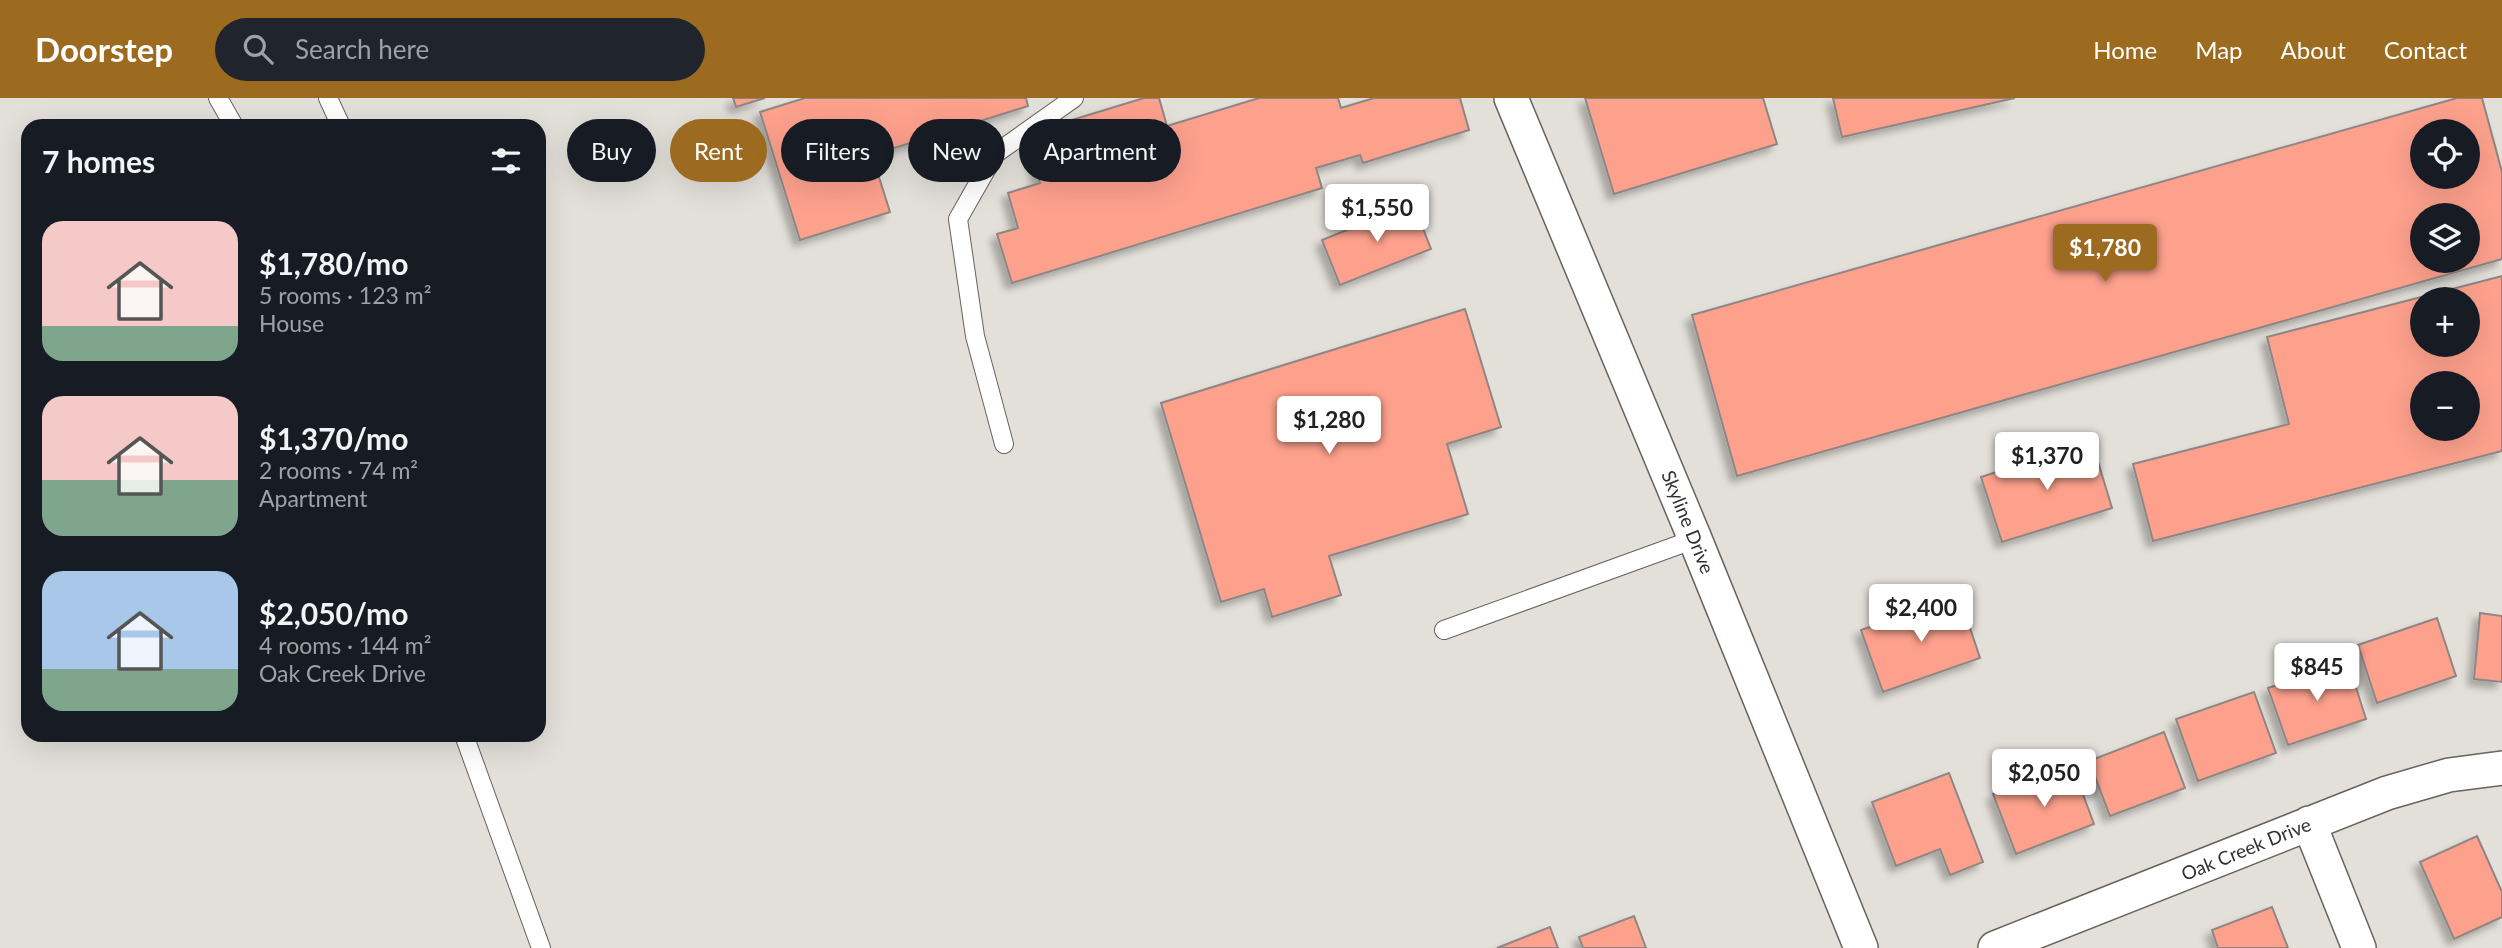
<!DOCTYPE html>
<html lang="en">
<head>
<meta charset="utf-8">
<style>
	:root { --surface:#171b24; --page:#20242c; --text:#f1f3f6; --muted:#9ea1a6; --accent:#9d6b20 }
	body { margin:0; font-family:Lato,sans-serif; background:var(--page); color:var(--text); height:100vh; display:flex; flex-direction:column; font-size:26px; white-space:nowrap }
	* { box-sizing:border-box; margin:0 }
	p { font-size:23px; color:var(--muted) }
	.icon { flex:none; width:38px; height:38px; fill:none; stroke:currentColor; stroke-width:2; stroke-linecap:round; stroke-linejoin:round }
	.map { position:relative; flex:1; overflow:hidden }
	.panel { position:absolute; left:21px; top:21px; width:525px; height:623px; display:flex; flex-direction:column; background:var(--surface); border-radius:21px; box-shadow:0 7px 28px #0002 }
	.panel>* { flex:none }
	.hud { position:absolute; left:567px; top:21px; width:665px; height:63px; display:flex; gap:14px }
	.buttons { position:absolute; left:2410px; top:21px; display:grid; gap:14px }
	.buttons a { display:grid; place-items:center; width:70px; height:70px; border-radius:50%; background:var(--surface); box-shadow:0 7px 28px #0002; font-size:35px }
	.price { position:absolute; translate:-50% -60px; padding:0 16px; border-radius:7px; background:#fff; color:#222; font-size:23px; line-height:46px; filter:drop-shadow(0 2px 4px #0008) }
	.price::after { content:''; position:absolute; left:50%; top:42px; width:21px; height:16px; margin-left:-10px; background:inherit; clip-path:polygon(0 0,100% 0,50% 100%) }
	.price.current { background:var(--accent); color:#fff }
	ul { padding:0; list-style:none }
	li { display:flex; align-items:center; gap:21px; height:175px; padding:0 21px }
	li span { display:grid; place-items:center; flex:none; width:196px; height:140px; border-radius:21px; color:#555 }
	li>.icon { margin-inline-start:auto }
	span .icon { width:84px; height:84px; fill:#fffc; stroke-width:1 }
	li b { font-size:30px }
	h2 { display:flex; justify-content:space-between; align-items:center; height:84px; padding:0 21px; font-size:30px }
	.pill { padding:0 24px; border-radius:32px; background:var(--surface); box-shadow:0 7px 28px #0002; font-size:24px; line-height:63px }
	.pill.current { background:var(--accent); color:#fff }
	header { display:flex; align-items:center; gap:42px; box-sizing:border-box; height:98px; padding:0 35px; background:var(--accent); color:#fff }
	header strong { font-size:33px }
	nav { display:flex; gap:38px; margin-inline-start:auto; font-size:24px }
	.search { width:490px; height:63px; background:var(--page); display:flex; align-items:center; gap:18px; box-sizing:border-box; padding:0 24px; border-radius:38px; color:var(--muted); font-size:26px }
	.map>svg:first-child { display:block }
	.building { fill:#fda18d; stroke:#8d8684; stroke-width:2; fill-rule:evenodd; filter:url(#shadow) }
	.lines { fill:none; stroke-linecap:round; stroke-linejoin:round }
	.service-casing { stroke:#67645f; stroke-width:20 }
	.minor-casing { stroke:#67645f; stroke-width:36 }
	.service { stroke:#fff; stroke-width:18 }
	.minor { stroke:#fff; stroke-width:33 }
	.labels { text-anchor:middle; stroke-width:5; stroke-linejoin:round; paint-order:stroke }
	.street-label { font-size:19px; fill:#32312f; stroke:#fff }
</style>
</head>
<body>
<header>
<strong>Doorstep</strong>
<div class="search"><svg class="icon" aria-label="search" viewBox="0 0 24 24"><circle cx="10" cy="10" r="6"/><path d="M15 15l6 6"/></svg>Search here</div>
<nav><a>Home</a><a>Map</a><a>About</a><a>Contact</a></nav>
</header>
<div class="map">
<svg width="2502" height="850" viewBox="0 0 2502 850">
	<defs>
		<filter id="shadow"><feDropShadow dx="-6" dy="6" stdDeviation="3.5" flood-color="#0004"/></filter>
	</defs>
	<rect width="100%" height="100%" fill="#e3e0da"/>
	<!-- building -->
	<path class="building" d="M733 0H765L736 9Z
		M805 0H1026L1028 8 872 57 890 114 800 142 760 14Z
		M1144 0H1159L1167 28 1259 0H1338L1341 10 1374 0H1460L1469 32 1363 65 1360 57 1316 70 1322 90 1012 185 997 136 1018 130 1008 95 1040 85 1026 36Z
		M1585 0H1763L1777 46 1614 96Z
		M1833 0H2015L1842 39Z
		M2457 0H2482L2502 74V161L1737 378 1692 217ZM2422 33H2468V79H2422ZM2422 117H2468V163H2422Z
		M1413 105 1431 151 1340 187 1322 142Z
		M2502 178V353L2153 443 2133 366 2289 326 2267 239ZM2422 201H2468V247H2422ZM2422 285H2468V331H2422Z
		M1465 211 1501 329 1447 346 1468 416 1329 458 1341 497 1272 519 1264 491 1221 504 1161 305Z
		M2092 344 2112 410 2002 444 1981 379Z
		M1959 497 1980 560 1883 594 1861 532Z
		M2480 515 2502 518V584L2474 581Z
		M2437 520 2456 578 2377 605 2358 547Z
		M2348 564 2366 621 2288 647 2268 590Z
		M2254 594 2276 655 2198 683 2176 621Z
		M2164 634 2185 690 2110 718 2089 663Z
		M2072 667 2094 726 2016 756 1993 696Z
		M1949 675 1983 764 1950 777 1940 751 1896 768 1872 704Z
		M2477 738 2502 794V819L2454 841 2420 764Z
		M2272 809 2288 850H2218L2212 832Z
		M1634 818 1646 850H1583L1579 839Z
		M1550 829 1558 850H1497Z"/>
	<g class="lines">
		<!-- service casing -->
		<g class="service-casing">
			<path id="service" d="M218 0 234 28
				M328 0 341 28
				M1004 346 975 238 958 121 995 56 1074 0
				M1444 532 1695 441
				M464 637 541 850"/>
		</g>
		<!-- minor casing -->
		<g class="minor-casing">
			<path id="minor" d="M1511 0 1695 441 1861 850
				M2309 725 2359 850
				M1995 850 2387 695 2449 677 2502 670"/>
		</g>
		<!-- service -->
		<use href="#service" class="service"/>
		<!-- minor -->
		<use href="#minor" class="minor"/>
	</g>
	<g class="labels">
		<!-- street labels -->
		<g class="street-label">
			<text transform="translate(1688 424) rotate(68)" y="7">Skyline Drive</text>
			<text transform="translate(2246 751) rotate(-22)" y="7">Oak Creek Drive</text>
		</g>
	</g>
</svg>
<div class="buttons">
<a><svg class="icon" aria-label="locate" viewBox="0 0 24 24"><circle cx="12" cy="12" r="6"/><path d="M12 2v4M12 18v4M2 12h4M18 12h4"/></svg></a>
<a><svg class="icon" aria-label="layers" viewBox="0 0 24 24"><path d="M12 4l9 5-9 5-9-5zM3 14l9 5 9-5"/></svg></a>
<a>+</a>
<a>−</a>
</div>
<b class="price" style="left:1377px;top:146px">$1,550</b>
<b class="price current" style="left:2105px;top:186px">$1,780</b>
<b class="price" style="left:1329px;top:358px">$1,280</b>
<b class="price" style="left:2047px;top:394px">$1,370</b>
<b class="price" style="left:1921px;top:546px">$2,400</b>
<b class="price" style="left:2317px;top:605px">$845</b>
<b class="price" style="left:2044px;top:711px">$2,050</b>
<div class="hud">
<a class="pill">Buy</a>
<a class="pill current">Rent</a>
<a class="pill">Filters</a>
<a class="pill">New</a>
<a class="pill">Apartment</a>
</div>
<section class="panel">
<h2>7 homes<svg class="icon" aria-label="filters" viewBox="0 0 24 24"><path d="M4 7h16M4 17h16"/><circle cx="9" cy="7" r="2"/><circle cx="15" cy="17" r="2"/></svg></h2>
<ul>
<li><span style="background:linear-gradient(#f6c9c9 75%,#7fa58c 0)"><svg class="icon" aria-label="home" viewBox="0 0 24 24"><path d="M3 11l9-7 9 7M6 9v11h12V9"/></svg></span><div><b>$1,780/mo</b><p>5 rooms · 123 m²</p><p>House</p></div></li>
<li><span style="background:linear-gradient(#f6c9c9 60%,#7fa58c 0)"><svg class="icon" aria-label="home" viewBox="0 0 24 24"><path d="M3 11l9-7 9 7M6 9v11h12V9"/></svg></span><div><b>$1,370/mo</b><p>2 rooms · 74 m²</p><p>Apartment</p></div></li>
<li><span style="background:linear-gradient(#a9c7e8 70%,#7fa58c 0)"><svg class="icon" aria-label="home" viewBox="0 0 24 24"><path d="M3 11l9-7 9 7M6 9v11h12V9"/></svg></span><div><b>$2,050/mo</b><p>4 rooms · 144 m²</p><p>Oak Creek Drive</p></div></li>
</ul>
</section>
</div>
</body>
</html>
